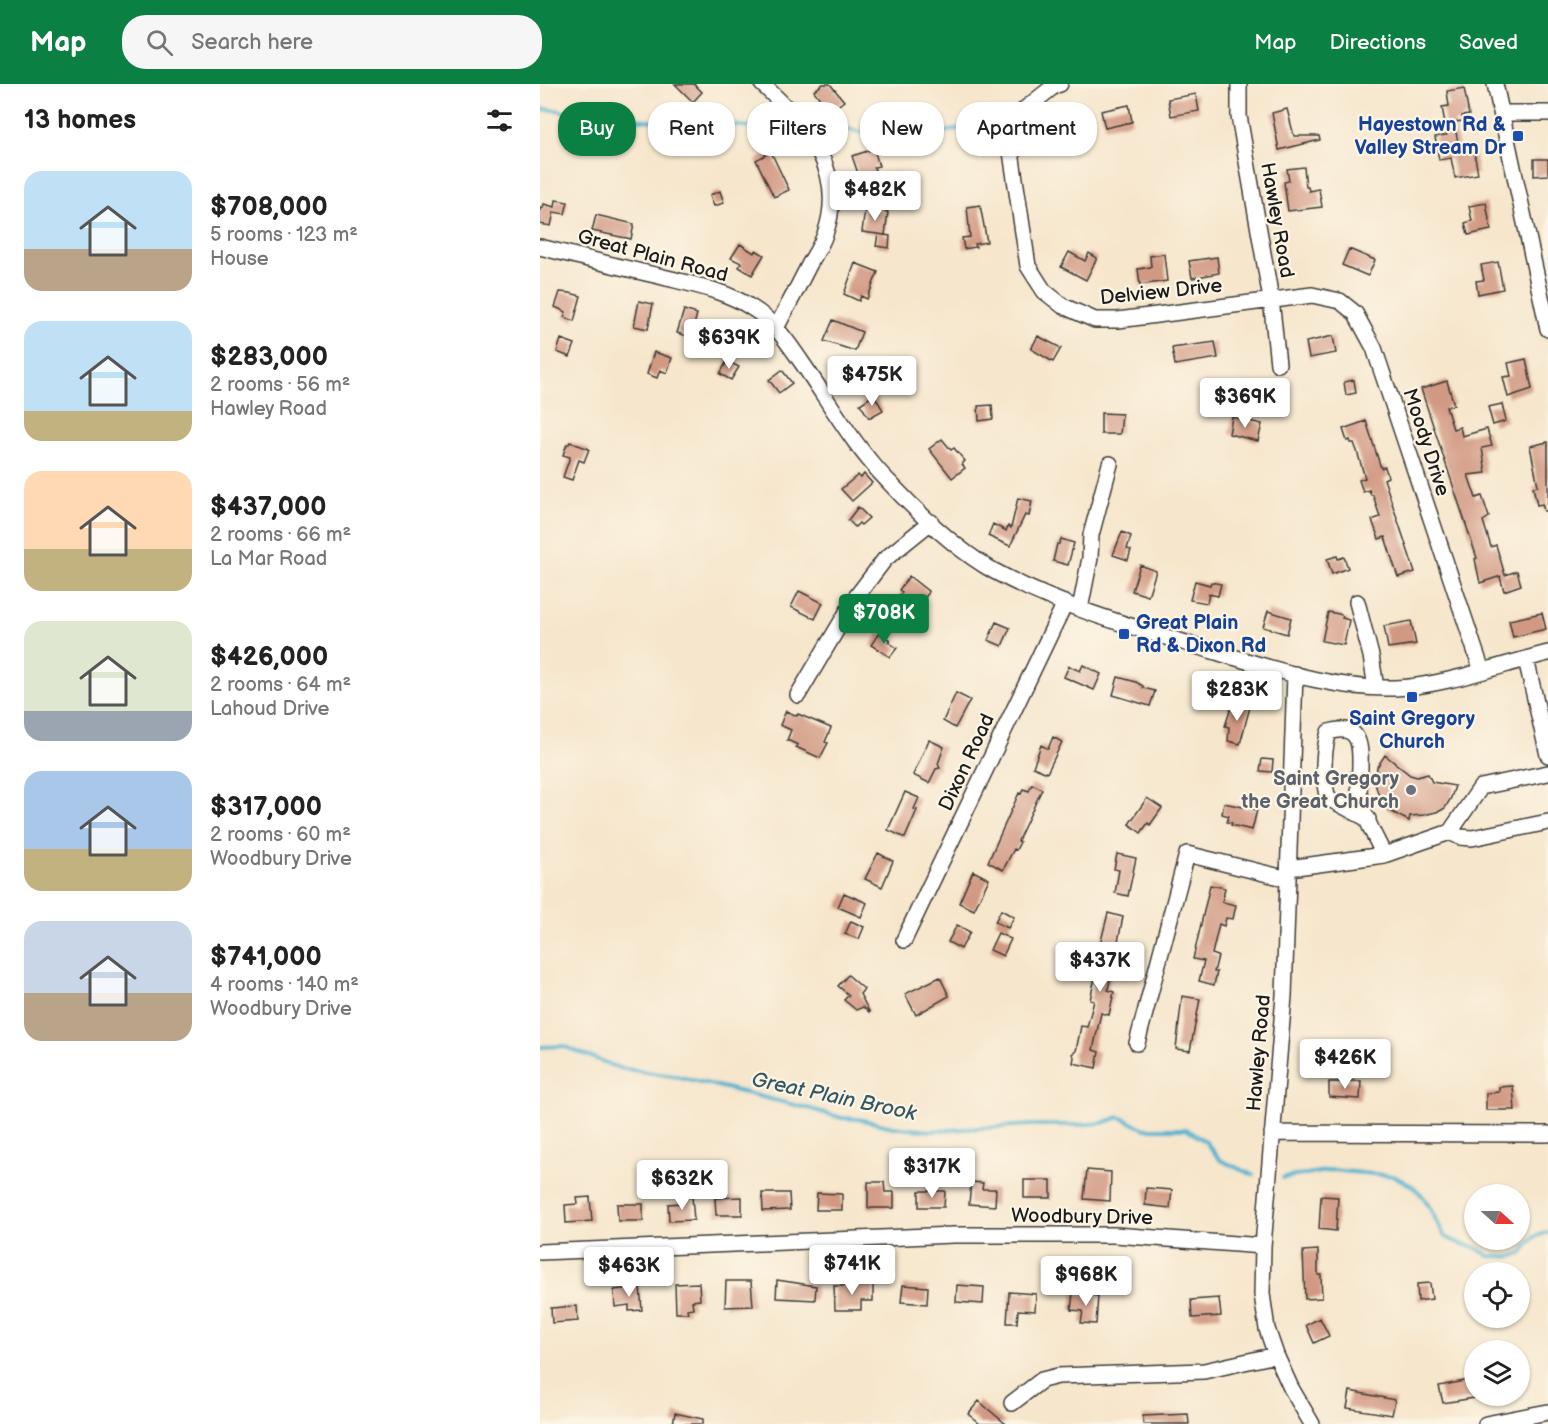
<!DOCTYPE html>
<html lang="en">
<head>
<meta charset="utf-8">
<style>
	:root { --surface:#fff; --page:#f6f6f6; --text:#222; --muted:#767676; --accent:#0b8043 }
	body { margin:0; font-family:"Balsamiq Sans",sans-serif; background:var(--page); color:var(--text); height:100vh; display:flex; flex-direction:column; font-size:22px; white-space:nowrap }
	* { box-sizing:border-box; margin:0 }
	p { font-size:20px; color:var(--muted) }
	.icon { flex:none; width:33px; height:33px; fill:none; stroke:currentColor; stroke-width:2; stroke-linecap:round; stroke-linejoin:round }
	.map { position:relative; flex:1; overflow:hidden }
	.panel { display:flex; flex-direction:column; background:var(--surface); width:540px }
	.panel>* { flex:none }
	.guide { position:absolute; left:18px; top:18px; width:570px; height:54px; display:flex; gap:12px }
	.needle { width:39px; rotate:111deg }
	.tools { position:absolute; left:924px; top:1100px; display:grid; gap:12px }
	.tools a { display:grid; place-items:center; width:66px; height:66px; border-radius:50%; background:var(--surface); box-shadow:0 2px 4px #0004; font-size:30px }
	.price { position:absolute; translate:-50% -51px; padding:0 14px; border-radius:6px; background:#fff; color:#222; font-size:20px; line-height:39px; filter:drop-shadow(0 2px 3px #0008) }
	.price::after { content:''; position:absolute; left:50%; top:36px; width:18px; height:14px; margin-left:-9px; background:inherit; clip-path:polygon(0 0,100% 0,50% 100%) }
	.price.on { background:var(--accent); color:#fff }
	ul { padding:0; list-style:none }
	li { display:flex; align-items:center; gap:18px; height:150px; padding:0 24px }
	li span { display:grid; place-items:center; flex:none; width:168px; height:120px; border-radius:18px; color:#555 }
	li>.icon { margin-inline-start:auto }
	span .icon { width:72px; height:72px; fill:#fffc; stroke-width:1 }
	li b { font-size:26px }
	h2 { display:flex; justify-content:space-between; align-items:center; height:72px; padding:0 24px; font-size:26px }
	.pill { padding:0 21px; border-radius:24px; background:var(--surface); box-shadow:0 2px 4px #0004; font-size:21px; line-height:54px }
	.pill.on { background:var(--accent); color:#fff }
	header { display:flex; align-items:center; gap:36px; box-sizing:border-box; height:84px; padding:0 30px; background:var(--accent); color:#fff }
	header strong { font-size:28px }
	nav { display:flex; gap:33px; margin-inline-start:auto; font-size:21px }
	.search { width:420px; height:54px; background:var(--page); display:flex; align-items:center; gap:15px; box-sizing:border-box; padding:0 21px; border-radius:24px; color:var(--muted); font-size:22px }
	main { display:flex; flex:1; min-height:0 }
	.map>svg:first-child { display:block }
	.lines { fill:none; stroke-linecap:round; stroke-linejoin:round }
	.stream { stroke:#50b1cf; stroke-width:4 }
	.building { fill:#d19882 }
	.minor-casing { stroke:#3d3a36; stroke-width:18 }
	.minor { stroke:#fff; stroke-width:15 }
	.transit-dot { fill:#1a4fb4; stroke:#fcf5e5; stroke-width:2 }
	.worship-dot { fill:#6b7280; stroke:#fcf5e5; stroke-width:2 }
	.labels { text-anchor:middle; stroke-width:4.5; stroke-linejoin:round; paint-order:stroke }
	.transit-label { font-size:20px; font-weight:bold; fill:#164399; stroke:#fcf5e5; text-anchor:end }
	.street-label { font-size:20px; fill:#1c1c1c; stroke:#fcf5e5 }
	.worship-label { font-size:20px; font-weight:bold; fill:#5b616d; stroke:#fcf5e5; text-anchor:end }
	.water-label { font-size:21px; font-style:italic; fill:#315864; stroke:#fcf5e5 }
</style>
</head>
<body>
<header>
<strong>Map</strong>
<div class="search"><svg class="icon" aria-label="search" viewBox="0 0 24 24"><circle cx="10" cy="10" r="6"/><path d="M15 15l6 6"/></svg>Search here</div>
<nav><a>Map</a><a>Directions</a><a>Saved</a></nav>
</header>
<main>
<section class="panel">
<h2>13 homes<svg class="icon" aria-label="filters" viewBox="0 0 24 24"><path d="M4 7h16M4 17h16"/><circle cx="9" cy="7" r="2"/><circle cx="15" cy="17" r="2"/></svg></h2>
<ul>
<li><span style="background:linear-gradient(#bfe0f5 65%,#b9a48a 0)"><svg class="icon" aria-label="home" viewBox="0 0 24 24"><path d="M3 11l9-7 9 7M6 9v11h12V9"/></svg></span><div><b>$708,000</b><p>5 rooms · 123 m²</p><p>House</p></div></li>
<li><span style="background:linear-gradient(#bfe0f5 75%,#c2b280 0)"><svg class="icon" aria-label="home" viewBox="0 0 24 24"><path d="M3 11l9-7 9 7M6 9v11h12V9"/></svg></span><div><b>$283,000</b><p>2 rooms · 56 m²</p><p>Hawley Road</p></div></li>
<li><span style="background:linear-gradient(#ffd9b3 65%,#c2b280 0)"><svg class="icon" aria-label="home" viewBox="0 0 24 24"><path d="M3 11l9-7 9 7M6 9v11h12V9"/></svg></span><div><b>$437,000</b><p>2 rooms · 66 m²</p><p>La Mar Road</p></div></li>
<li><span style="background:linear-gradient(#dfe7d0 75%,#9aa5b1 0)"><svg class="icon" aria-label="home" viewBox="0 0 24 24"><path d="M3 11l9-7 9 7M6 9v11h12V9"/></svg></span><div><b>$426,000</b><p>2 rooms · 64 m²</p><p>Lahoud Drive</p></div></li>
<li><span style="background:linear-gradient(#a9c7e8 65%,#c2b280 0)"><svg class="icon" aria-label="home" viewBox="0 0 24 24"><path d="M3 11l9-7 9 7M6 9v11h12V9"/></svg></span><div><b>$317,000</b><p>2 rooms · 60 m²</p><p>Woodbury Drive</p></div></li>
<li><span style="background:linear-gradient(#c9d6e8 60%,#b9a48a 0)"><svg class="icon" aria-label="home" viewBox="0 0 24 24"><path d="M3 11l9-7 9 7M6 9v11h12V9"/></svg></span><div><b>$741,000</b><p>4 rooms · 140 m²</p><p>Woodbury Drive</p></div></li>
</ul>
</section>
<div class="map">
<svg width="1008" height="1340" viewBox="0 0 1008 1340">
	<rect width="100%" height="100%" fill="#fcf5e5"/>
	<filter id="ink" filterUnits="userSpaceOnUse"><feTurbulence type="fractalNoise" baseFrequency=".0167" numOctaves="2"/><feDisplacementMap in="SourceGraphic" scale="12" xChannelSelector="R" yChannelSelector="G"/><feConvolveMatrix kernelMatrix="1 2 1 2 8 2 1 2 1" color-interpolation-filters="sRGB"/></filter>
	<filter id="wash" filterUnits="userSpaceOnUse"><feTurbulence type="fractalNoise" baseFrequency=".008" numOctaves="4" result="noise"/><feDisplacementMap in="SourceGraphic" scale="24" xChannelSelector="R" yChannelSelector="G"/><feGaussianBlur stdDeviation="1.35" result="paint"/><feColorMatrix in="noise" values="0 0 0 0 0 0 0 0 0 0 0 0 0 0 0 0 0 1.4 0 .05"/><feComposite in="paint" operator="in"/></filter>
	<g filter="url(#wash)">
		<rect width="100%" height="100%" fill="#f6e6cc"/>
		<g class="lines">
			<!-- stream -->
			<path class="stream" d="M0 25 17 26 40 32H70L113 37 166 38 237 46
				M285 47 302 44 330 50 353 51 369 55 418 45
				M0 963 23 962 79 984 140 993 271 1025 302 1034 318 1035 353 1043 391 1047 491 1041H537L562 1039 580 1033 605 1045H646L665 1057 680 1076 713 1091
				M743 1094 792 1086 854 1092 874 1103 885 1115 905 1153 921 1160 935 1163 949 1172 970 1173 982 1169 994 1153 1008 1148"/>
		</g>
		<g id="blocks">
			<!-- building -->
			<path class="building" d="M135 0H154L162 8 153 18Z
				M283 0H290L304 17 290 28 274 7Z
				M924 4 929 31 922 32 923 37 914 38 919 64 933 62 938 90 915 94 911 74 899 76 895 53 907 51 902 23 909 22 907 7Z
				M656 10 659 27 631 32 628 15Z
				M589 21 592 38 565 44 561 27Z
				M747 25 754 52H779L780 56 739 66 732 29Z
				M532 39 541 53 517 67 508 53Z
				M334 65 339 82 334 83 339 99 323 104 312 72Z
				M231 68 249 106 234 113 216 76Z
				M994 75H1008V91L994 92Z
				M764 83 766 103H768L769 107 779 105 782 123 748 127 744 98 749 97 747 85Z
				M180 107 184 119 174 122 170 111Z
				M16 116 28 118 25 130 14 128 11 142 0 140V123L3 124 4 120 15 123Z
				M946 119 951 146 928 151 925 139 932 137 929 122Z
				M440 121 447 158 435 160 436 163 424 165 422 154 430 153 427 123Z
				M325 125 348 128 345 151 322 148Z
				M56 131 94 140 91 155 52 147Z
				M338 150 350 152 349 164 336 162Z
				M200 160 214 169 216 166 224 171 212 191 199 183 201 179 191 174Z
				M809 165 835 176 828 192 802 181Z
				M529 168 545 177 549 169 557 174 546 196 521 183Z
				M624 170 627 197 600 201 598 185 611 183 610 172Z
				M677 173 679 189 652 194 649 177Z
				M958 178 963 205 938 210 936 197 944 196 941 181Z
				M315 179 338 188 327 215 321 212 319 217 304 210Z
				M20 208 30 209 41 212 34 237 24 233 26 228 15 223Z
				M99 217 113 220 108 245 94 242Z
				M144 226 157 230 151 253 137 249Z
				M293 236 322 248 315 267 284 257Z
				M498 252 521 264 513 278 491 265Z
				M793 252 796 269 769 274 766 258Z
				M21 255 35 260 30 273 17 268Z
				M675 258 678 274 635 281 632 264Z
				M114 268 132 274 127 289 120 286 117 294 107 290Z
				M986 275 992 305 968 313 963 293 971 292 968 279Z
				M187 277 199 283 191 296 180 290Z
				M242 286 252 299 239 309 229 296Z
				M814 296 816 309 806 311 804 298Z
				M907 297 914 321 906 323 913 345 920 343 922 352 947 345 952 362 942 364 946 389 928 391 936 414 942 412 949 433 943 437 951 463 956 461 965 491 977 487 981 501 964 507 960 493 961 492 940 499 935 475 937 474 881 305Z
				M334 311 343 326 329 334 320 320Z
				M962 320 966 337 953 341 948 323Z
				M452 321 453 335 439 337 438 322Z
				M561 329 582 330 580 350H561Z
				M692 333 722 340 718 357 689 350Z
				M826 337 841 384 845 383 848 393 844 395 875 488 858 493 845 453 839 455 832 436 840 433 833 411H831L829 406 823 408 819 396 825 394 817 367 814 359H811L810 356 807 357 803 345Z
				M402 355 411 366 414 364 425 377 422 380 425 384 412 394 389 365Z
				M30 358 49 365 44 378 39 376 32 396 23 393 30 373 23 371 27 360H29Z
				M1008 358V427H1004L1002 420 997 421 993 403 998 402 990 362Z
				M324 390 332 399 312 417 301 405 318 391 321 394Z
				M478 414 492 417 489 432 485 431 470 462 448 452 453 440 466 447 468 442 471 444Z
				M318 423 329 434 321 441 319 439 315 443 308 436Z
				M582 448 591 452 587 465 591 466 588 476 573 471Z
				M521 455 534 459 528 481 513 477 517 460H519Z
				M797 472 798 475 804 473 808 484 792 490 787 475Z
				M600 481 616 487 608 512 592 507Z
				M369 492 389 508 380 521 377 518 373 524 358 513 362 508 359 506Z
				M655 497 670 501 671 498 681 500 678 512 669 510 667 519 650 516Z
				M259 507 283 519 275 535 251 523Z
				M728 527 751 534 747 550 723 543Z
				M788 528 799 530 803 532 802 534 809 536 804 561 782 557Z
				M1002 529 1006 545 973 553 969 536Z
				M871 537 876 560 848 564 844 542Z
				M456 538 470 544 462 562 448 556Z
				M339 549 350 556 348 558 357 564 350 573 331 561Z
				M543 581 561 590 554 606 524 593 529 582 540 587Z
				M578 593 596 598 603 602V604L615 607 610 622 573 611Z
				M416 609 430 616 415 644 403 637Z
				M693 618 710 623 700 660 688 657 689 643 685 642Z
				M246 627 257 632 258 630 291 644 285 658 288 659 280 674 256 663 258 661 247 656 251 646 240 641Z
				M513 653 522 658 507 689 493 683 501 661 508 665Z
				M389 656 404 663 398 680 400 684 396 685 389 699 373 691Z
				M845 671 870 691 877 693 888 690 892 698 915 702 911 714 905 724 900 727 884 731 870 732 869 737 848 726 841 717 835 700 837 683Z
				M722 675 733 676 732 688 720 687Z
				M492 700 502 705 480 752 478 757 480 758 476 766 474 765 463 786 448 778 479 709 481 710 483 705 489 707Z
				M365 708 379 714 374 725 377 726 365 754 348 746Z
				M607 714 622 724 610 741 608 739 601 749 589 740Z
				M684 719 717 726 712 746 691 741 692 739 687 738 689 732 682 730Z
				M338 769 353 777 342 803 325 795Z
				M577 770 596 774 588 812 575 809 579 786 574 785Z
				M433 787 449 795 434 826 419 819Z
				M670 801 685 804 682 818 696 821 693 835 686 834 684 842 679 840 672 870 678 872 674 888H677L674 901 659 897 664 877 653 875Z
				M304 809 327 819 321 833 298 823Z
				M461 826 474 833 468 844 455 838Z
				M568 829 583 833 568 906 574 908 569 931 561 929 553 966 559 968 556 984 533 979 534 973 532 970 536 967 541 942 547 943 554 917 550 916 561 866 559 865Z
				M311 837 324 843 319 855 305 850Z
				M417 841 430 848 421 865 408 858Z
				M458 849 471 855 463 872 450 866Z
				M308 891 324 905 320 910 330 929 323 923 316 926 304 916 309 911 298 902Z
				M400 893 409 912 376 931 365 910Z
				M642 912 660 915 650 967 636 965Z
				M802 997H821L820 1015 789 1013V998H802Z
				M973 1002 975 1026H946V1009L959 1008V1003Z
				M547 1086 571 1088 570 1117 544 1115Z
				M484 1096H511V1114H484Z
				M328 1098H344L345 1108H354V1124H328Z
				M431 1098 443 1099 442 1105H456L455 1122 429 1120Z
				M606 1104 632 1106 630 1124 605 1121Z
				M379 1107H405L404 1123H379Z
				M222 1109H249L250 1126 223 1127Z
				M277 1109 302 1110V1126H276Z
				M781 1112 798 1113 796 1147 779 1145Z
				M50 1113 52 1137 26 1139 25 1121 38 1120 37 1114Z
				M152 1113 154 1136 129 1137 128 1120 142 1119V1114Z
				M202 1113V1131H176L175 1114Z
				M77 1120H103V1137H78Z
				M778 1166V1191H781L782 1214 765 1215 763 1167Z
				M237 1196 276 1202 275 1216 236 1214Z
				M186 1197H211L213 1222 185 1223Z
				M159 1199 160 1216 152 1217 153 1224 147 1225 148 1229H136L135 1200Z
				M890 1199 892 1215 878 1217 877 1200Z
				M308 1200H333V1217H321V1226H295L294 1202H309Z
				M363 1201 388 1203 387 1220 361 1218Z
				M417 1201 444 1203 443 1220 416 1218Z
				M100 1203 102 1226 89 1227V1221L75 1223 74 1206Z
				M469 1208 496 1210 495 1227 478 1226 477 1239H467Z
				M533 1209 558 1212 556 1240 541 1239 543 1227 531 1226Z
				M679 1214 681 1232 652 1234 651 1216Z
				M37 1222 38 1237 12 1239 11 1224Z
				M780 1234 789 1252 774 1259 766 1241Z
				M934 1295V1314L903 1319 899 1302Z
				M810 1307 855 1316 852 1331 807 1324Z
				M439 1317 448 1325 466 1340H440L428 1330Z
				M135 1329 163 1335V1340H133Z
				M648 1330 649 1340H603V1332Z"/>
		</g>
	</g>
	<g filter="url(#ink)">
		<use href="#blocks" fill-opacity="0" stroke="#3d3a36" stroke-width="1.5"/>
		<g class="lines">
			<!-- minor casing -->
			<g class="minor-casing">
				<path id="minor" d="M222 0C265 40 308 86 285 150 282 160 275 170 270 179 259 201 248 222 236 244
					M520 0 514 2 485 25 474 47 471 68 488 182 504 207 523 222 555 236H578L772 211 800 217 815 229 834 264 942 587
					M699 0V32L731 215 738 280
					M955 0 1008 245
					M963 29H1008
					M0 163C40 173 79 183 119 192 150 200 185 206 212 224 237 239 253 266 269 289 294 326 317 366 348 397 378 429 416 466 454 487 522 524 599 545 673 567 731 584 793 606 855 604 904 602 960 581 1008 569
					M817 518 831 572 836 604
					M540 525 550 474 551 451 570 380
					M986 575 1008 671
					M755 590 744 912 723 1162 722 1210 727 1245 736 1271 751 1304 772 1340
					M258 611 316 513 345 475 391 438
					M828 735 788 714C782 696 783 666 789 648 835 634 815 691 820 715 824 734 836 754 844 771
					M910 748 941 703 1008 689
					M749 784 844 771 910 748 920 753 932 754 1008 738
					M364 856 525 519
					M597 959 647 770 748 795
					M732 1049 1008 1050
					M0 1168 413 1151H575L723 1162
					M472 1319 502 1296 518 1292 664 1287 736 1271
					M946 1340 1008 1328"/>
			</g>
			<!-- minor -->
			<use href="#minor" class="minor"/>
		</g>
	</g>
	<!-- markers -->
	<g class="transit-dot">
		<rect x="972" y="46" width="12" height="12" rx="3"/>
		<rect x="578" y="544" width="12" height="12" rx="3"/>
		<rect x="866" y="607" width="12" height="12" rx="3"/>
	</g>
	<circle class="worship-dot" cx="871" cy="706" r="6"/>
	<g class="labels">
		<!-- transit labels -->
		<g class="transit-label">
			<text x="966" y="47">Hayestown Rd &amp;<tspan x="966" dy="23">Valley Stream Dr</tspan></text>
			<text x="596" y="545" text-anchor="start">Great Plain<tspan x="596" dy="23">Rd &amp; Dixon Rd</tspan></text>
			<text x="872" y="641" text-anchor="middle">Saint Gregory<tspan x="872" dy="23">Church</tspan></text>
		</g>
		<!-- street labels -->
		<g class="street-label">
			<text transform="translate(738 136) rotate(80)" y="7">Hawley Road</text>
			<text transform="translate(113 171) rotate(15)" y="7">Great Plain Road</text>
			<text transform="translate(621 207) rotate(-6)" y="7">Delview Drive</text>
			<text transform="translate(887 358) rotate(72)" y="7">Moody Drive</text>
			<text transform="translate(426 678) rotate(-65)" y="7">Dixon Road</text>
			<text transform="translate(718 969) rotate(-85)" y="7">Hawley Road</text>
			<text transform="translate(542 1132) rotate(1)" y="7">Woodbury Drive</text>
		</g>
		<!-- worship labels -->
		<g class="worship-label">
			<text x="859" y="701">Saint Gregory<tspan x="859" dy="23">the Great Church</tspan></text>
		</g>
		<!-- water labels -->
		<g class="water-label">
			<text transform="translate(294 1012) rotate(12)" y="7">Great Plain Brook</text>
		</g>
	</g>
</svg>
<div class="tools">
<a><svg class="needle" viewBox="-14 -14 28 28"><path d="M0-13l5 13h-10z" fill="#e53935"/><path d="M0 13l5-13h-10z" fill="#767676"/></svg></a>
<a><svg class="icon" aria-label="locate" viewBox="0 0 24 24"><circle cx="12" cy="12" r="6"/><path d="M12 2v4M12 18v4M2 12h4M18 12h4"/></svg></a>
<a><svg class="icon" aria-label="layers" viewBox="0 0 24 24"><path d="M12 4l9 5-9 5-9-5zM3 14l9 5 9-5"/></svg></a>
</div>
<b class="price" style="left:335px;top:138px">$482K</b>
<b class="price" style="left:189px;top:286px">$639K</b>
<b class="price" style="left:332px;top:323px">$475K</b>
<b class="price" style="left:705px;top:345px">$369K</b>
<b class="price on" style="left:344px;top:561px">$708K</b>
<b class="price" style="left:697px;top:638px">$283K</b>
<b class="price" style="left:560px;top:909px">$437K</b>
<b class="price" style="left:805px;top:1006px">$426K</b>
<b class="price" style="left:392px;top:1115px">$317K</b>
<b class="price" style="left:142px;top:1127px">$632K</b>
<b class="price" style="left:312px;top:1212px">$741K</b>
<b class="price" style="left:89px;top:1214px">$463K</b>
<b class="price" style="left:546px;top:1223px">$968K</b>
<div class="guide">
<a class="pill on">Buy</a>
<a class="pill">Rent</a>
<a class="pill">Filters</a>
<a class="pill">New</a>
<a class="pill">Apartment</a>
</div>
</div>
</main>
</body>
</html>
